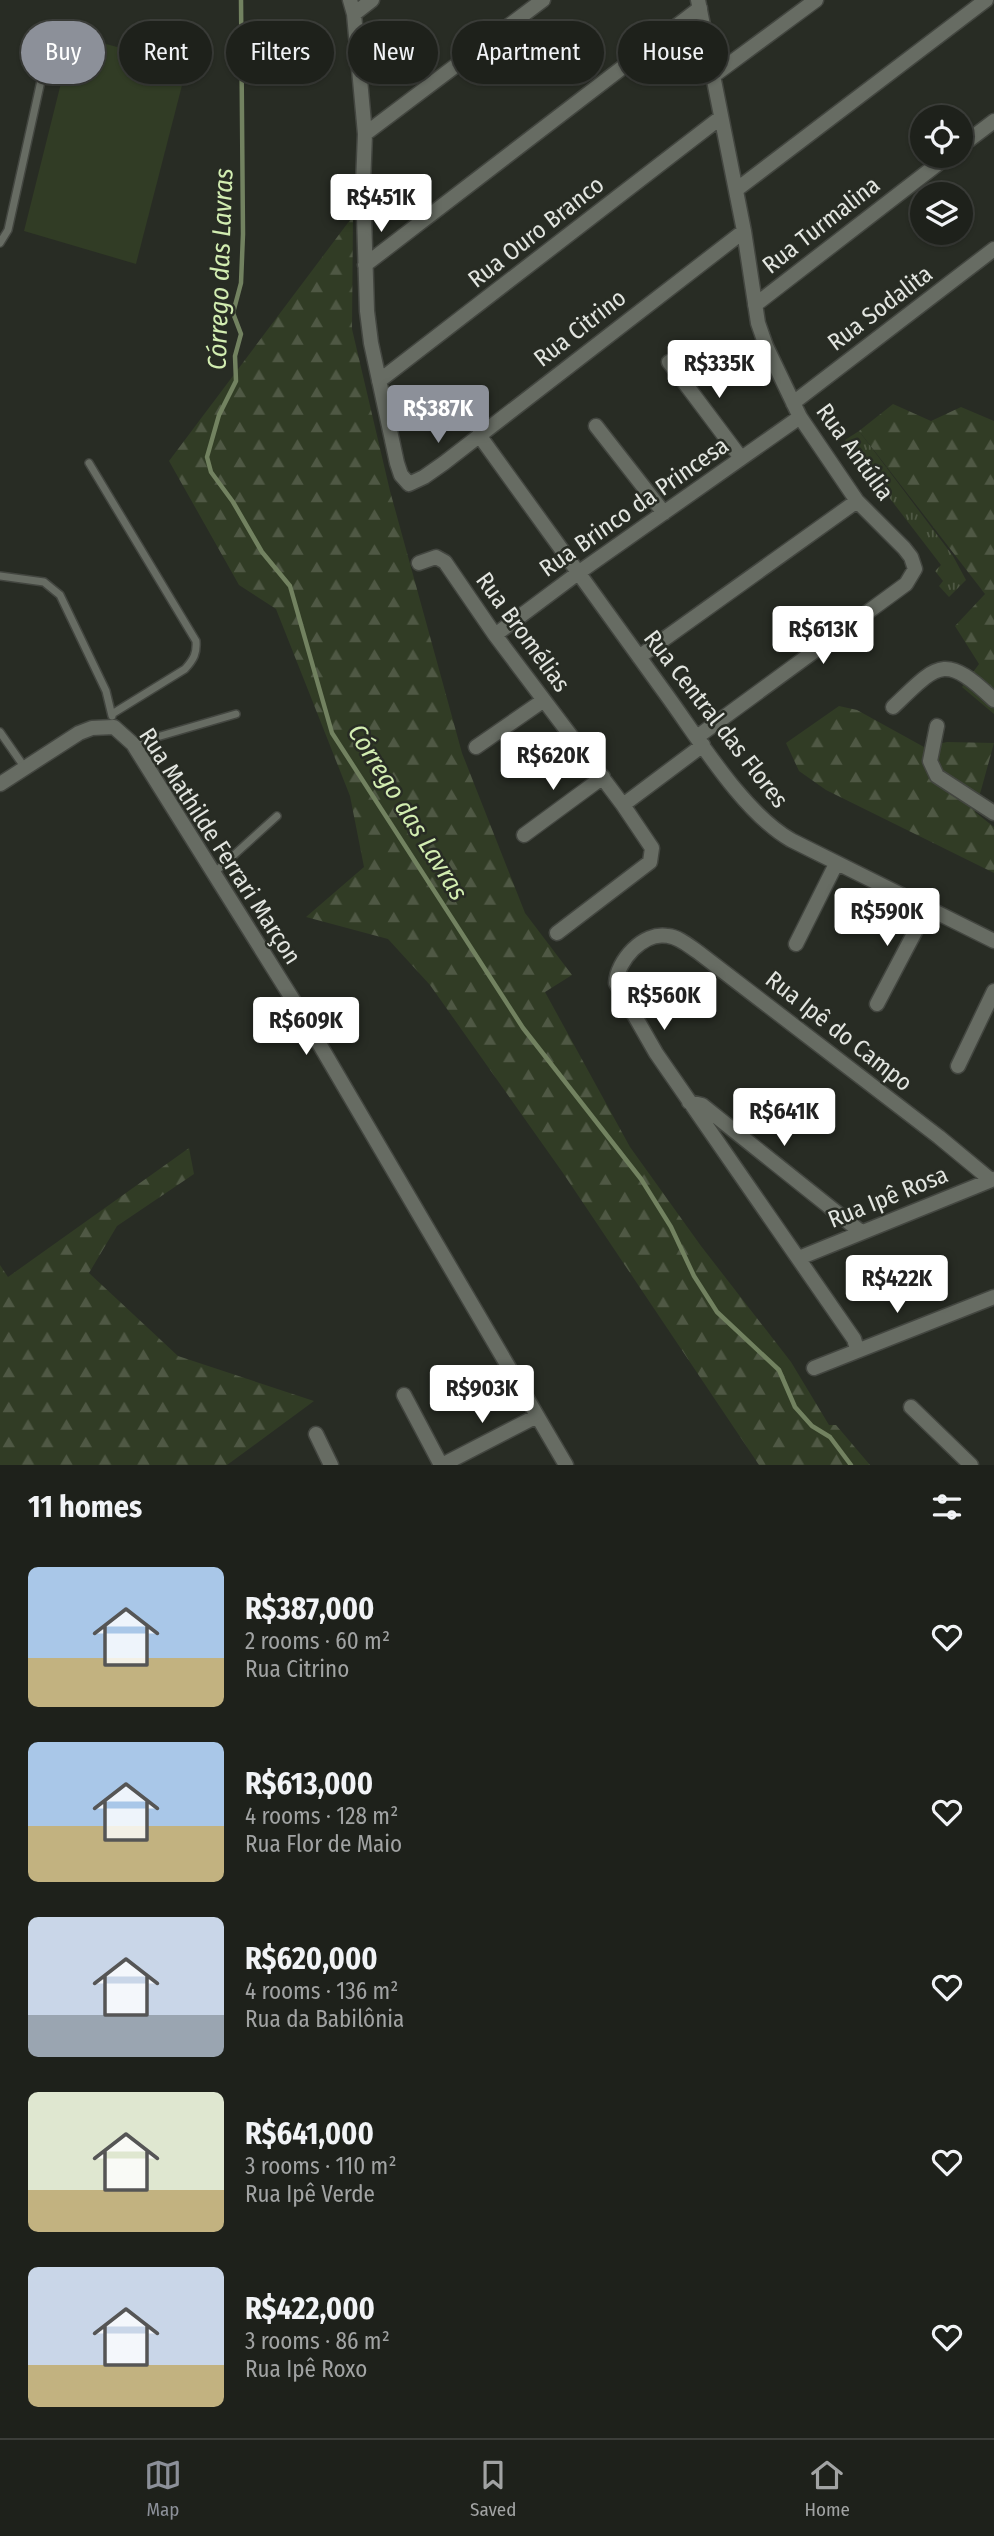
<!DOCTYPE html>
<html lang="en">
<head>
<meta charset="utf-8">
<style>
	:root { --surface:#1e211b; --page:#262924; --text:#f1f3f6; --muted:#a1a3a3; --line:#3c3e3a; --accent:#8c9099 }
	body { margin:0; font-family:"Fira Sans Condensed",sans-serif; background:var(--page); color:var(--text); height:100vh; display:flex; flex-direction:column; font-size:26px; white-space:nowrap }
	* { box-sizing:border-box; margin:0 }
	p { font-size:23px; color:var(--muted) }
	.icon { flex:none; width:38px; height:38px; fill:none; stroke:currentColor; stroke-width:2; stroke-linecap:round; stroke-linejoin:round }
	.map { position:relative; height:1465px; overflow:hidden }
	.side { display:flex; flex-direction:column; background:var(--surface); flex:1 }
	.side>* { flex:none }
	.banner { position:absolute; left:21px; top:21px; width:952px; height:63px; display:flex; gap:14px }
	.buttons { position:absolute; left:910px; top:105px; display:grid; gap:14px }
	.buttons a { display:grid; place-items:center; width:63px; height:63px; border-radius:50%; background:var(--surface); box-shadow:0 2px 5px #0004,0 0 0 2px var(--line); font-size:35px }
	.price { position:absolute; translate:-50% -60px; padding:0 16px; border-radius:7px; background:#fff; color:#222; font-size:23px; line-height:46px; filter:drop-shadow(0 2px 4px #0008) }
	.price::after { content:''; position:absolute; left:50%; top:42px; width:21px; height:16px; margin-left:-10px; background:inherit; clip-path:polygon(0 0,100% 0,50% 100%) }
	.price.active { background:var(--accent); color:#fff }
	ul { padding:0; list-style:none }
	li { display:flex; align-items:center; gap:21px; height:175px; padding:0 28px }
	li span { display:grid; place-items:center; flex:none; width:196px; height:140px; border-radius:10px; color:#555 }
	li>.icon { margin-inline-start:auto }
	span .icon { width:84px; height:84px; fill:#fffc; stroke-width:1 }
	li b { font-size:30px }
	h2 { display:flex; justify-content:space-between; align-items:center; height:84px; padding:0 28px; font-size:30px }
	.tag { padding:0 24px; border-radius:32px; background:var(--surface); box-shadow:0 2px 5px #0004,0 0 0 2px var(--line); font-size:24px; line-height:63px }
	.tag.active { background:var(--accent); color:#fff }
	.dock { display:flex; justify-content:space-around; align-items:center; height:98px; border-top:2px solid var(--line); background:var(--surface); font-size:19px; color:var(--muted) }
	.dock a { display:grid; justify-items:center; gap:4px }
	.dock .active { color:var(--accent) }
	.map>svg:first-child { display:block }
	.grass { fill:url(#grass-tufts) }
	.forest { fill:url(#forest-firs) }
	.pitch { fill:#313c25 }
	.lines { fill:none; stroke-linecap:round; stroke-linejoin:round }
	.stream { stroke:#728260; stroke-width:4.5 }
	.lane-casing { stroke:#434640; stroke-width:10 }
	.street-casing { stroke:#434640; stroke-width:17 }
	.lane { stroke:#676c63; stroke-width:7 }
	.street { stroke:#676c63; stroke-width:14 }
	.labels { text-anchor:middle; stroke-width:5; stroke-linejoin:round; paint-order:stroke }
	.street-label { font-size:24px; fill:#e2e5e0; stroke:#282c24 }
	.water-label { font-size:26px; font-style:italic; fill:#d2edb1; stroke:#282c24 }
</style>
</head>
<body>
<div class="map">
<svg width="994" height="1465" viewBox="0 0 994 1465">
	<defs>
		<pattern id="grass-tufts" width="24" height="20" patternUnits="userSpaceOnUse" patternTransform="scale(1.75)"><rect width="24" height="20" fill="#313c25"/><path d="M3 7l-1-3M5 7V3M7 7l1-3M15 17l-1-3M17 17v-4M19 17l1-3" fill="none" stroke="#4f5844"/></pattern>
		<pattern id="forest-firs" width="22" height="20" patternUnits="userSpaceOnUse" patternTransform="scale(1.75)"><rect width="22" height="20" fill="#313c25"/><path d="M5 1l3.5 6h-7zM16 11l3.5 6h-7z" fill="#4f5844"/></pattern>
	</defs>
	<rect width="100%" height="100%" fill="#282c24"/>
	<!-- grass -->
	<path class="grass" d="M859 431 953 556 966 580 949 597 939 586 943 581 935 571 941 565 845 440Z"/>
	<!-- forest -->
	<path class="forest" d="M353 216 352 329 390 491 462 753 525 913 572 975 545 992 630 1147 701 1246 791 1362 829 1425H836L870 1465H759L563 1173 430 985 388 939 306 917 364 867 350 796 276 609 239 585 169 461Z
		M893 404 931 421 961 407 994 421V714L962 687 979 664 955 626 985 594 859 431Z
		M839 706 857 710 924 747 947 742 994 743 975 812 994 827V873L826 790 799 771 786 743Z
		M189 1148 194 1174 117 1226 89 1273 178 1356 314 1401 227 1465H0V1265L8 1277Z"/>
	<!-- pitch -->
	<path class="pitch" d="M73 35 187 66 136 264 24 231Z"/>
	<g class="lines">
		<!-- stream -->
		<path class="stream" d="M241 0 243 234 241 283 233 313 241 334 235 356 236 381 219 415 207 457 211 472 233 502 262 552 290 586 332 733 523 1028 641 1179 671 1227 694 1276 717 1312 779 1370 795 1407 812 1426 830 1437 851 1465"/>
		<!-- lane casing -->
		<g class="lane-casing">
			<path id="lane" d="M0 243 8 230 50 40
				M89 463 196 641C197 653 194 659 185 669L112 714
				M0 576 44 582 60 595 106 691 112 716
				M0 732 25 768
				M133 744 236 714
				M214 873 277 816"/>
		</g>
		<!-- street casing -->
		<g class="street-casing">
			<path id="street" d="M350 0 354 14 365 134 363 184 367 311 371 343 397 463 401 475 409 484 424 477 444 463 744 231
				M354 14 372 0
				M713 76 816 0
				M365 134 543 0
				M961 146 994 121
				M736 190 986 0
				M365 265 700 8
				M755 305 948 156
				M669 362 741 458
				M379 381 720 118
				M793 403 994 249
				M596 426 664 513
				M479 435C540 520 602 605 663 690 697 736 742 812 791 840L994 941
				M419 563 436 557 445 562 495 635 623 805 652 848 650 862 557 933
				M495 635 578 573 800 417
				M639 657 857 501
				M893 707C938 664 944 652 994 700
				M937 726 930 761 937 776 994 813
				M697 737 906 584 915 569 911 557 904 548 857 501 800 417 766 346 758 323 744 231 698 0
				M476 747 544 700
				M0 784 79 733 92 728 114 727 133 744 300 1011 566 1465
				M623 805 703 745
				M524 835 603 777
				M796 944 836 864
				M877 1004 927 909
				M958 1066 994 991
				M689 1102 702 1105 861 1232
				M799 1258 994 1179
				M857 1349 854 1339 656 1053 616 983C617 961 643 931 668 936 679 937 689 946 698 952L939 1137 991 1180
				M814 1368 994 1297
				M404 1395 441 1465
				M911 1407 971 1465
				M316 1434 331 1465
				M442 1465 537 1416"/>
		</g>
		<!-- lane -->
		<use href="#lane" class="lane"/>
		<!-- street -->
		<use href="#street" class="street"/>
	</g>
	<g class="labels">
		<!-- street labels -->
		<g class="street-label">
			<text transform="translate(821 225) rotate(-38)" y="8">Rua Turmalina</text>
			<text transform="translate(536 232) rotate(-38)" y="8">Rua Ouro Branco</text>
			<text transform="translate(880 308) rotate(-37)" y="8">Rua Sodalita</text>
			<text transform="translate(580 328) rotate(-38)" y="8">Rua Citrino</text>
			<text transform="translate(855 452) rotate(54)" y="8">Rua Antúlia</text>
			<text transform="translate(634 507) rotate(-35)" y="8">Rua Brinco da Princesa</text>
			<text transform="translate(523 632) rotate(54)" y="8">Rua Bromélias</text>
			<text transform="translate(716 719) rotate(52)" y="8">Rua Central das Flores</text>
			<text transform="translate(220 846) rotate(57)" y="8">Rua Mathilde Ferrari Marçon</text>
			<text transform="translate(839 1031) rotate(38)" y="8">Rua Ipê do Campo</text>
			<text transform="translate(888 1197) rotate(-22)" y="8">Rua Ipê Rosa</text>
		</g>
		<!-- water labels -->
		<g class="water-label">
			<text transform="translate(220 269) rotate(-88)" y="9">Córrego das Lavras</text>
			<text transform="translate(408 812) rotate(58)" y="9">Córrego das Lavras</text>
		</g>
	</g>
</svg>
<div class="buttons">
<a><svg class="icon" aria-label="locate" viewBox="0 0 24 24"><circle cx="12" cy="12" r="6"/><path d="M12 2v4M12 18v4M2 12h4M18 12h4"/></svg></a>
<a><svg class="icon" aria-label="layers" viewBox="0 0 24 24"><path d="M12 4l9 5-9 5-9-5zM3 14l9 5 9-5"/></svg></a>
</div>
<b class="price" style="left:381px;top:234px">R$451K</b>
<b class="price" style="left:719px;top:400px">R$335K</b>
<b class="price active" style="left:438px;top:445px">R$387K</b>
<b class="price" style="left:823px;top:666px">R$613K</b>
<b class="price" style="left:553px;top:792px">R$620K</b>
<b class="price" style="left:887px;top:948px">R$590K</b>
<b class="price" style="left:664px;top:1032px">R$560K</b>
<b class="price" style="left:306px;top:1057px">R$609K</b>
<b class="price" style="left:784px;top:1148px">R$641K</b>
<b class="price" style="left:897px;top:1315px">R$422K</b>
<b class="price" style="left:482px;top:1425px">R$903K</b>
<div class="banner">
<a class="tag active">Buy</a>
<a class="tag">Rent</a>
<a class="tag">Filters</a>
<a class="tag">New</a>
<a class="tag">Apartment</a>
<a class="tag">House</a>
</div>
</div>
<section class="side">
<h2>11 homes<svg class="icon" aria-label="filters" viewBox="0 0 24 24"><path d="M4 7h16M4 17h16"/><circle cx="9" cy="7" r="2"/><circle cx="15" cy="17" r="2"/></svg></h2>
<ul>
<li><span style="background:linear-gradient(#a9c7e8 65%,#c2b280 0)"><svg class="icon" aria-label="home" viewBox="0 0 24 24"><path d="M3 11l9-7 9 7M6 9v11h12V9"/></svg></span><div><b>R$387,000</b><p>2 rooms · 60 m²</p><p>Rua Citrino</p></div><svg class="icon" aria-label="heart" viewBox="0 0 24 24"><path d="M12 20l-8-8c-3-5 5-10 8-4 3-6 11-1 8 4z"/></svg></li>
<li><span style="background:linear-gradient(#a9c7e8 60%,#c2b280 0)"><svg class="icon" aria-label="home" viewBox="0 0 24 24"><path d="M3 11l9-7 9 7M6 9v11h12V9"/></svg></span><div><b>R$613,000</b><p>4 rooms · 128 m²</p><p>Rua Flor de Maio</p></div><svg class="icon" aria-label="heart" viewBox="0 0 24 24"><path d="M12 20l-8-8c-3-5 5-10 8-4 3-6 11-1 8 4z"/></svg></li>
<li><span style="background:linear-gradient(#c9d6e8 70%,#9aa5b1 0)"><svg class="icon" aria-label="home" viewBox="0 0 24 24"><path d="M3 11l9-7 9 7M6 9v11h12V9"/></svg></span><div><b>R$620,000</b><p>4 rooms · 136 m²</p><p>Rua da Babilônia</p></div><svg class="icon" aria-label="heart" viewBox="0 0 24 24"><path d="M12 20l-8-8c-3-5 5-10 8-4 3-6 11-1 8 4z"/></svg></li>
<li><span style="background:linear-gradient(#dfe7d0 70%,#c2b280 0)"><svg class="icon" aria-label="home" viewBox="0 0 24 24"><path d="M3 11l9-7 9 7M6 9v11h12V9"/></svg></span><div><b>R$641,000</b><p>3 rooms · 110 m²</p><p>Rua Ipê Verde</p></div><svg class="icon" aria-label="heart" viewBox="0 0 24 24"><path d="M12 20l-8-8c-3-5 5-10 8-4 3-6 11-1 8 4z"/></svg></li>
<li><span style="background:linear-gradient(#c9d6e8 70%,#c2b280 0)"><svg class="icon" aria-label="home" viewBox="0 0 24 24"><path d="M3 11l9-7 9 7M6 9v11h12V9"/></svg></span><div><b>R$422,000</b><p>3 rooms · 86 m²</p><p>Rua Ipê Roxo</p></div><svg class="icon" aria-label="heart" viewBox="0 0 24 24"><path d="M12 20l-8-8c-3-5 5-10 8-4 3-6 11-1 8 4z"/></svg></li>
</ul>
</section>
<nav class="dock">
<a class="active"><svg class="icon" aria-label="map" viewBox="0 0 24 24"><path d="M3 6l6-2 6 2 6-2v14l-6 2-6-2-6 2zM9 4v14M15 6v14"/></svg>Map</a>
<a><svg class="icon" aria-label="saved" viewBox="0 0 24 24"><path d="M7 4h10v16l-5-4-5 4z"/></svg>Saved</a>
<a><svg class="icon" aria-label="home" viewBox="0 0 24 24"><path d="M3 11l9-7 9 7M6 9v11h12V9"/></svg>Home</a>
</nav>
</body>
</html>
